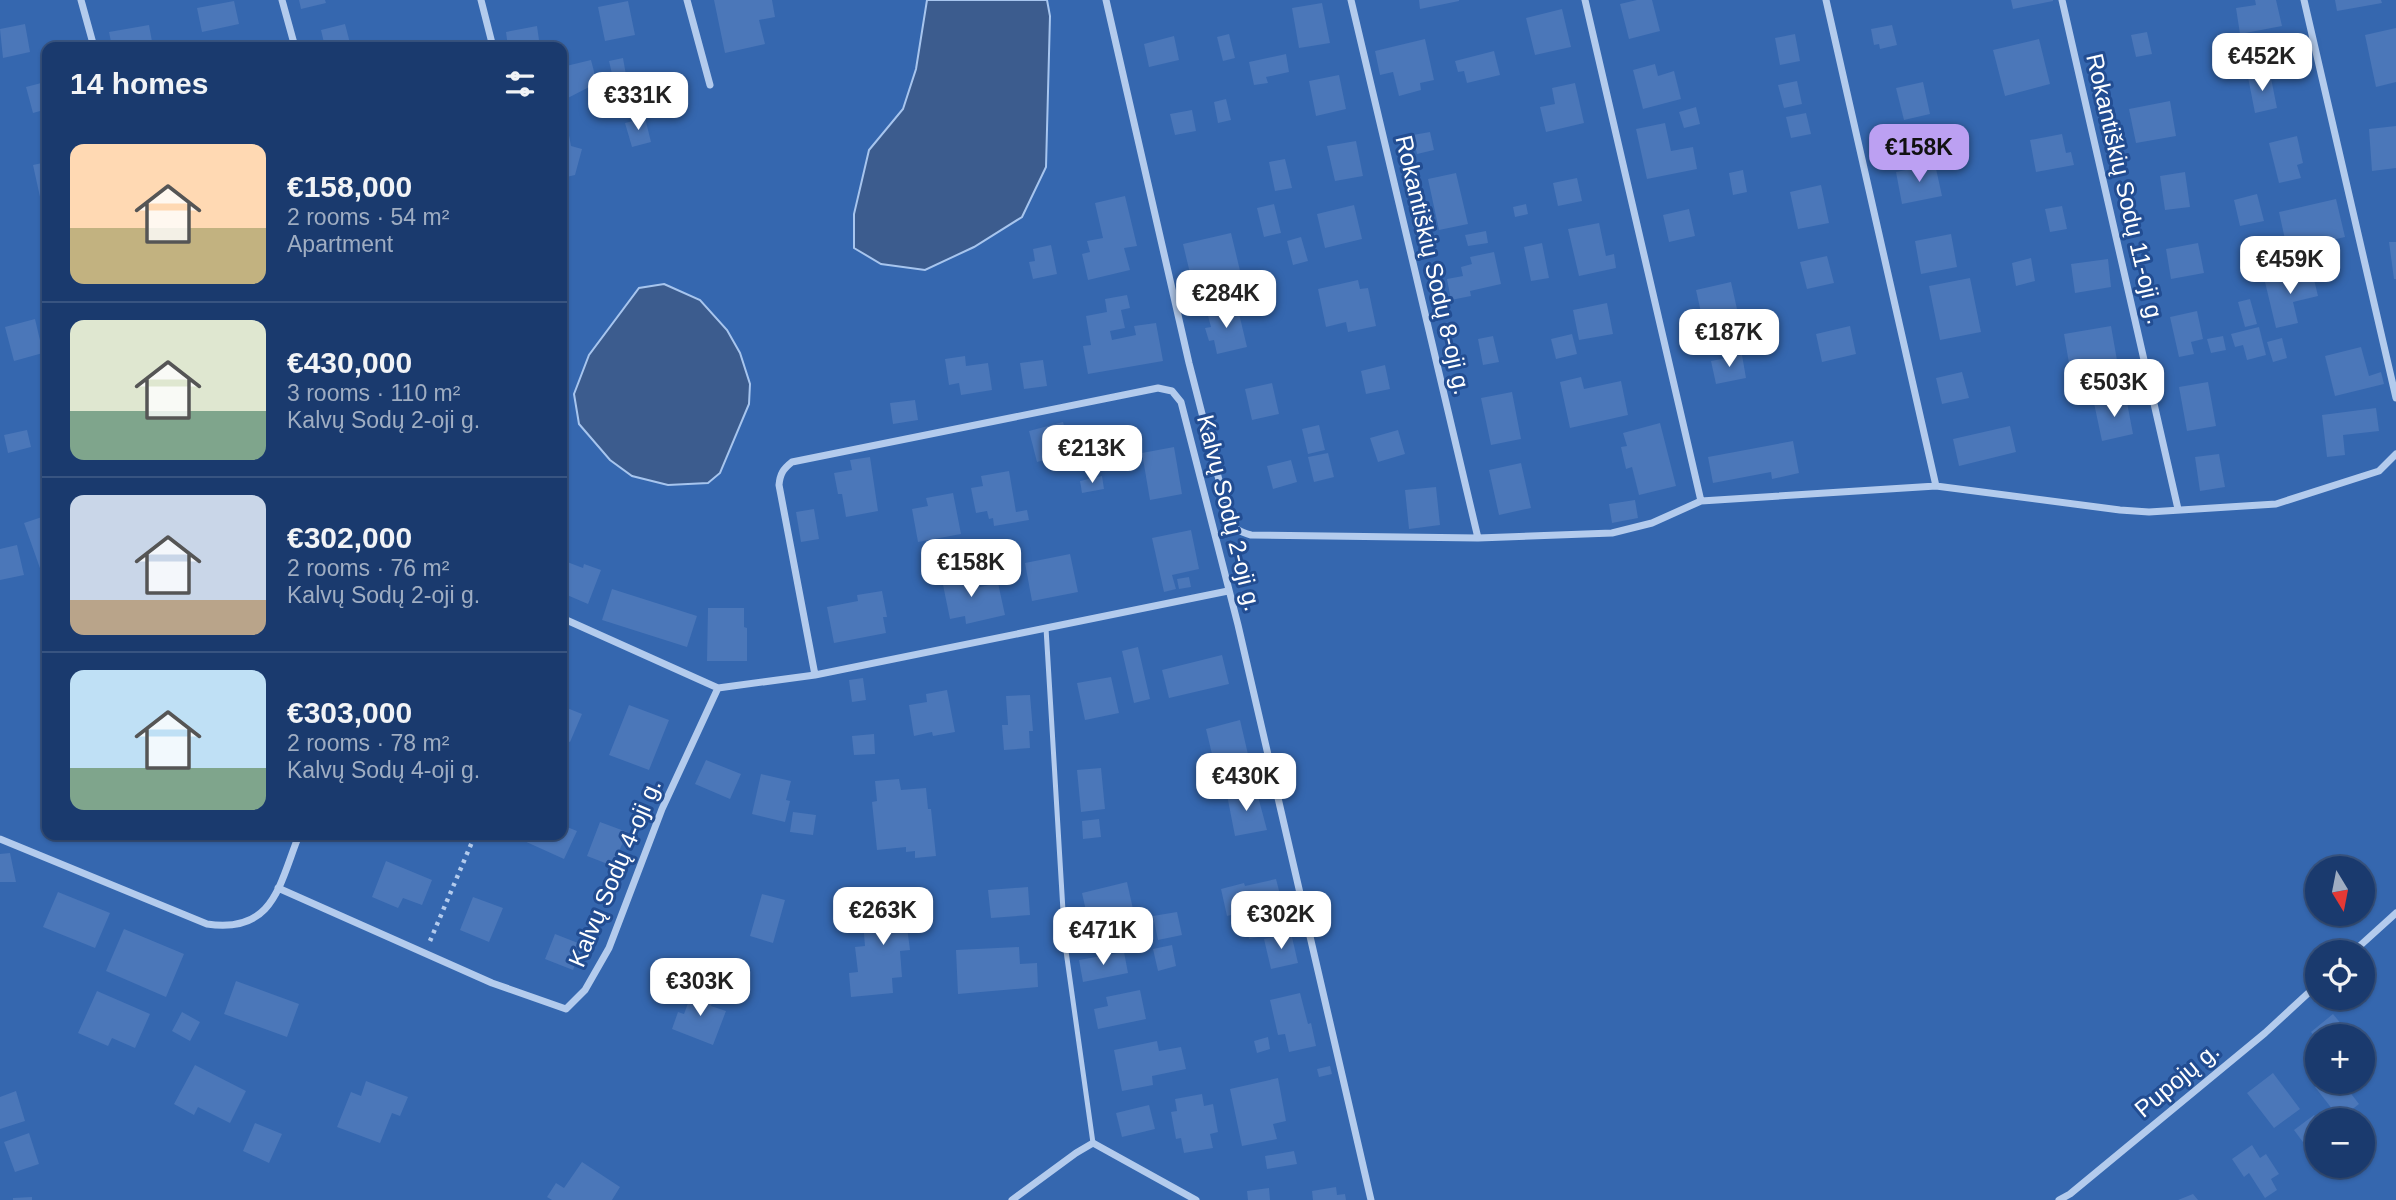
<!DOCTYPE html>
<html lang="en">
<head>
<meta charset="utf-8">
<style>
	:root { --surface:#1a3a6e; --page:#274576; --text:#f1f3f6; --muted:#9fadc2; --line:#385481; --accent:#bca0f2 }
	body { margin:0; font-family:Arial,sans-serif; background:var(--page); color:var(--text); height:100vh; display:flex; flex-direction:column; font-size:26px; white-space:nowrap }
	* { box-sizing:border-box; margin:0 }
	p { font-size:23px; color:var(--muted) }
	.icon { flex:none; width:38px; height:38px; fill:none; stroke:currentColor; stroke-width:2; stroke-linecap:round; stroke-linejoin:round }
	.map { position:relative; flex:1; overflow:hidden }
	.drawer { position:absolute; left:42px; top:42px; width:525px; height:798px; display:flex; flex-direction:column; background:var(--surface); border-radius:14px; box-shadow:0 2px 5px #0004,0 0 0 2px var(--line) }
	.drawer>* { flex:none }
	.needle { width:46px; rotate:170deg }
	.buttons { position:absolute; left:2305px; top:856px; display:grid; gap:14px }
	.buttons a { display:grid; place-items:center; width:70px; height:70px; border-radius:50%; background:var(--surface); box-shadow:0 2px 5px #0004,0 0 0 2px var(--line); font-size:35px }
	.price { position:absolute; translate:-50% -60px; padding:0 16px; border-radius:14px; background:#fff; color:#222; font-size:23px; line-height:46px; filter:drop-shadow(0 2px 4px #0008) }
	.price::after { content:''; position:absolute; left:50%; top:42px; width:21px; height:16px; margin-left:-10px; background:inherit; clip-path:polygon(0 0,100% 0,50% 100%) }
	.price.current { background:var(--accent); color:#111 }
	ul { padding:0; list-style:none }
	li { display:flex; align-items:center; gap:21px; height:175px; padding:0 28px }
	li+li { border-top:2px solid var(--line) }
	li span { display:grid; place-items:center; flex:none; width:196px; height:140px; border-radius:14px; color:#555 }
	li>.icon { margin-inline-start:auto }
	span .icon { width:84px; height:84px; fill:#fffc; stroke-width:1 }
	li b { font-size:30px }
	h2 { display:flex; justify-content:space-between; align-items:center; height:84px; padding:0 28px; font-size:30px }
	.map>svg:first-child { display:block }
	.green { fill:#3567af; fill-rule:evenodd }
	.water { fill:#3c5c8e; stroke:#a7c5ee; stroke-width:2 }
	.building { fill:#4b77b9 }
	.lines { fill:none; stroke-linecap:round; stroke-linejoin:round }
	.path { stroke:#b3cbed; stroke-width:4.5; stroke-dasharray:3.5 5; stroke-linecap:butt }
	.service { stroke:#b3cbed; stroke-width:5 }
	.minor { stroke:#b3cbed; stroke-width:7 }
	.labels { text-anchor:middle; stroke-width:6; stroke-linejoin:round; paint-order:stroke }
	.street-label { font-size:24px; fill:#fff; stroke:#224d92 }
</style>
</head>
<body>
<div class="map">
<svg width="2396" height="1200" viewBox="0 0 2396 1200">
	<rect width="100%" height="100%" fill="#224d92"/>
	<!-- green -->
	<path class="green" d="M0 0H927L916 69 903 109 869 150 854 214V249L925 270 974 247 1022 217 1046 167 1050 16 1047 0H2396V1200H0ZM47 47H562V835H47ZM700 300 727 330 740 353 749 404 720 473 708 483ZM2317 868H2362V914H2317ZM2317 952H2362V998H2317ZM2317 1036H2362V1082H2317ZM2317 1120H2362V1166H2317Z"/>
	<!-- water -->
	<path class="water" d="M927 0H1047L1050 16 1046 167 1022 217 974 247 925 270 881 264 854 248V214L869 150 903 109 916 69Z
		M664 284 700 300 727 330 740 353 750 384 749 404 720 473 708 483 668 485 632 476 610 460 579 424 574 394 589 355 639 288Z"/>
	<!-- building -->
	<path class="building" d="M299 0H325L326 3 301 9Z
		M714 0H772L775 17 759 20 765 44 725 53Z
		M1419 0H1459V1L1420 9Z
		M1637 0H1652L1660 31 1629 39 1620 4Z
		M2011 0H2053V1L2013 9Z
		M2255 0H2276L2282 26 2240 34 2236 8 2256 5Z
		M2335 0H2381L2382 3 2337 11Z
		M234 1 239 24 202 32 197 8Z
		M628 1 635 35 605 41 598 7Z
		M1322 3 1330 43 1299 48 1292 8Z
		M1562 9 1571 47 1535 55 1526 18Z
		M25 24 30 52 3 58 0 29Z
		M345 24 351 47H325L321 30Z
		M149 25 153 47H112L109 32Z
		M1892 25 1897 45 1880 49 1879 44 1874 45 1871 29Z
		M537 26 540 47H508L506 32Z
		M2396 28V82L2376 87 2365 35Z
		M2147 32 2152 54 2136 57 2131 35Z
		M1229 34 1235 58 1223 61 1217 37Z
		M1795 34 1800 61 1780 65 1775 38Z
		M1174 36 1179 60 1149 67 1144 44Z
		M1425 39 1434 80 1420 83 1421 90 1399 96 1393 72 1380 75 1375 51Z
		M2039 39 2050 84 2005 96 1993 50Z
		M1494 51 1500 75 1467 83 1464 71 1458 72 1455 61Z
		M1286 54 1289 72 1266 77 1268 83 1254 85 1249 62Z
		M623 58 626 75 613 78 609 61Z
		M591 60 597 83 562 101V67Z
		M1655 64 1658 76 1674 71 1681 99 1643 109 1633 70Z
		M2270 73 2277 108 2255 113 2248 77Z
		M1339 75 1346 109 1316 116 1309 81Z
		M1797 81 1802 104 1784 108 1778 85Z
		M45 82 47 109 33 113 26 87Z
		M1923 82 1930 114 1904 120 1896 88Z
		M1575 83 1584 123 1546 132 1540 107 1555 104 1552 88Z
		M1226 99 1231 120 1218 123 1214 102Z
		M2170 101 2176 136 2136 143 2129 109Z
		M1696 107 1700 124 1684 128 1679 112Z
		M1192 110 1196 131 1175 135 1170 114Z
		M1806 113 1811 134 1791 138 1786 117Z
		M565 114 571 146 582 149 575 175 562 178V115Z
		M645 118 651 142 632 147 625 123Z
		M1665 123 1671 151 1693 147 1697 169 1647 179 1636 129Z
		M2396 126V168L2372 171 2369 129Z
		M1430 132 1434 150 1417 154 1413 135Z
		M2062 134 2066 153 2071 152 2074 165 2036 172 2030 140Z
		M2297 136 2303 163 2297 165 2301 178 2279 183 2269 143Z
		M1356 141 1363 176 1335 181 1327 146Z
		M1285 159 1292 188 1275 191 1269 162Z
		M47 162V205L42 206 33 165Z
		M1935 164 1942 196 1902 204 1896 172Z
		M1743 170 1747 192 1733 195 1729 173Z
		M2185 172 2190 207 2165 210 2160 176Z
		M1456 173 1468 224 1439 230 1428 179Z
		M1577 178 1582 201 1558 206 1553 183Z
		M1821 185 1829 223 1798 229 1790 192Z
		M2257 194 2264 221 2240 226 2234 200Z
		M1125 196 1137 246 1124 248 1130 270 1088 280 1082 254 1090 252 1087 241 1103 238 1095 203Z
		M2336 199 2345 237 2310 245 2309 239 2286 244 2279 212Z
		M1274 204 1281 233 1264 237 1257 208Z
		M1526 204 1528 214 1515 217 1513 207Z
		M1354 205 1362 239 1325 248 1317 214Z
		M2062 206 2067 229 2050 232 2045 209Z
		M1689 209 1695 236 1669 242 1663 215Z
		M1599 223 1606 256 1614 254 1616 268 1579 276 1568 229Z
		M1486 231 1488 243 1468 246 1465 235Z
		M1231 233 1242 279 1194 290 1183 244Z
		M1951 234 1957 267 1921 274 1915 241Z
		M1301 237 1308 261 1293 265 1287 241Z
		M2389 242H2396V279H2394Z
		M1542 243 1549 278 1531 281 1524 247Z
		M2198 243 2204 273 2171 279 2166 249Z
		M1051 245 1057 274 1033 279 1029 262 1035 261 1033 249Z
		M1494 252 1501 284 1470 291 1471 296 1451 300 1447 279 1463 276 1461 267 1472 264 1470 257Z
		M1827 256 1834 283 1807 289 1800 262Z
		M2031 258 2035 281 2016 286 2012 263Z
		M2108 259 2111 287 2075 293 2071 264Z
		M2312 271 2318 296 2293 302 2298 323 2276 328 2265 282Z
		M1970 278 1981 332 1940 340 1929 286Z
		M1358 280 1360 289 1368 288 1376 326 1348 332 1346 322 1326 327 1318 289Z
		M1731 282 1737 309 1702 317 1696 290Z
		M1127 295 1130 308 1121 310 1125 328 1110 331 1112 340 1136 335 1134 326 1156 323 1163 361 1088 374 1083 346 1091 345 1086 316 1107 312 1105 299Z
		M2250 299 2257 324 2245 327 2238 302Z
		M1607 303 1613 334 1579 340 1573 310Z
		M1237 305 1247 347 1217 354 1214 340 1209 341 1205 328 1211 327 1207 312Z
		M2197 311 2203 339 2191 342 2194 354 2179 357 2170 317Z
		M35 319 43 353 14 361 5 327Z
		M1850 326 1856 354 1822 362 1816 334Z
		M2111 326 2118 366 2071 375 2064 334Z
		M2259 327 2266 355 2247 360 2243 345 2235 347 2231 334Z
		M1572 334 1577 354 1556 359 1551 339Z
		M1493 336 1499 362 1483 365 1478 339Z
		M2223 336 2226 350 2211 353 2207 339Z
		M2282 338 2287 358 2273 362 2267 342Z
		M2361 347 2369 376 2381 372 2384 384 2335 396 2325 356Z
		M1742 355 1746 378 1716 384 1711 361Z
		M965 356 966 366 988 363 992 390 961 395 959 383 949 385 945 359Z
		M1043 360 1047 386 1024 389 1020 363Z
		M1385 365 1390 389 1366 394 1361 371Z
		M1962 372 1969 398 1942 404 1936 378Z
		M1581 377 1584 389 1621 381 1628 415 1570 428 1560 382Z
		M2208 382 2216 426 2187 431 2179 387Z
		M1272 383 1279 414 1252 420 1245 389Z
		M1512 392 1521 439 1491 445 1481 398Z
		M2126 397 2133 434 2102 441 2094 403Z
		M915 400 918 420 893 424 890 403Z
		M2376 408 2379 431 2343 435 2345 455 2327 457 2322 415Z
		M1063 422 1067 436 1076 433 1081 450 1037 462 1029 431Z
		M1660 423 1676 486 1639 495 1632 467 1626 469 1621 447 1627 446 1623 433Z
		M1319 425 1325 450 1308 454 1302 429Z
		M2010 426 2016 452 1959 466 1953 439Z
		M27 430 31 447 8 453 4 435Z
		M1398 430 1405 454 1378 462 1370 438Z
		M1793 441 1799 473 1772 479 1771 472 1713 483 1708 457Z
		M1174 447 1182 494 1150 500 1142 453Z
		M1328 453 1334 477 1314 482 1308 457Z
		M2219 454 2225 487 2200 491 2195 457Z
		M870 457 878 511 846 517 842 494H838L834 473 852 470 850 460Z
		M1291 460 1297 482 1273 489 1267 466Z
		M1521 463 1531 508 1499 515 1489 470Z
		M1009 471 1016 512 1027 510 1029 520 994 526 993 518 989 519 987 511 976 513 971 488 983 486 981 476Z
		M1102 476 1104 489 1082 493 1080 481Z
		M1436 487 1440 525 1409 529 1405 490Z
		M953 493 961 534 918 542 912 509 928 506 926 498Z
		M1635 500 1638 518 1612 523 1609 504Z
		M814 509 819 539 801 542 796 512Z
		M45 516 47 523V574L41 571 24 523Z
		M1191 530 1199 569 1172 575 1176 589 1164 592 1152 538Z
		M1005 541 1009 563 994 565 991 543Z
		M17 545 24 575 0 580V549Z
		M1070 554 1078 592 1032 601 1025 563Z
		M562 560 583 568 584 564 601 570 588 604 567 595 564 601 562 600Z
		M966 570 971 589 998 583 1005 615 966 624 965 616 950 619 941 575Z
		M1189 577 1191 587 1179 589 1177 579Z
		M612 589 697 616 687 647 602 620Z
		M882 591 887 617H883L886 633 834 643 827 607 858 601 857 595Z
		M708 608H744V627L747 628V661H707Z
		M1138 647 1150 699 1134 703 1122 651Z
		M1222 655 1229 684 1169 698 1162 670Z
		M1111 677 1119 713 1085 720 1077 683Z
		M863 678 866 700 852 702 849 680Z
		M947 690 955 732 933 736 932 732 914 736 909 705 927 702 926 694Z
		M1030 695 1033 731H1029L1030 748 1004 750 1002 725H1008L1006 696Z
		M629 705 669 720 649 770 609 755Z
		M562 706 582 714 570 742 562 738Z
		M1240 720 1250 763 1216 771 1206 729Z
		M874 734 875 754 854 755 852 736Z
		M706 760 741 774 730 799 695 784Z
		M1101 768 1105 809 1081 812 1077 770Z
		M761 774 791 781 786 800 790 801 785 822 752 814Z
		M899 779 901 790 926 788 928 809H931L936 856 915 858V851L906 852V847L877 850 872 802 877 801 875 781Z
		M1256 789 1267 830 1235 836 1227 795Z
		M793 812 816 815 813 835 790 832Z
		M1099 819 1101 837 1083 839 1082 821Z
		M600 822 627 832 613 866 587 856Z
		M562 825 577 831 564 859 511 835H562Z
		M10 853 16 882H0V854Z
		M386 861 432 880 422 905 403 898 398 908 372 897Z
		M1276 879 1285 914 1260 920 1257 906 1250 907 1251 910 1227 916 1221 889 1244 883 1245 886Z
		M1127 882 1139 936 1094 946 1082 893Z
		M1028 887 1030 915 991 918 988 890Z
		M58 892 110 913 95 948 43 927Z
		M762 894 785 900 773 943 750 936Z
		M912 896 915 926 907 927 910 950 900 951 902 977 892 978 893 993 851 997 849 973 858 972 855 947 865 946 863 922 873 921 871 900Z
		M473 897 503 908 489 942 460 930Z
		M1177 912 1182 935 1158 940 1153 916Z
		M1284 918 1287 931 1249 939 1246 926Z
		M124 929 184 954 166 997 106 971Z
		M1291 933 1298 963 1271 969 1264 939Z
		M555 934 583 945 573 970 545 959Z
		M1172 945 1176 966 1158 971 1153 949Z
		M1019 947 1020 964 1037 963 1038 987 958 994 956 950Z
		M1124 952 1128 973 1083 982 1079 960Z
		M236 981 299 1004 287 1037 224 1014Z
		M694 987 715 995 711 1006 726 1011 713 1045 672 1029 678 1012 684 1014Z
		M1140 990 1146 1019 1098 1029 1094 1009 1108 1006 1106 997Z
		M97 991 150 1014 135 1048 112 1038 108 1046 78 1033Z
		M1300 993 1308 1024 1311 1023 1316 1046 1289 1052 1285 1034 1278 1035 1270 1000Z
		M182 1012 200 1022 190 1041 172 1031Z
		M2333 1014 2351 1036H2317V1039L2311 1032Z
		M1268 1037 1270 1049 1257 1053 1254 1041Z
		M1157 1041 1159 1051 1181 1047 1186 1069 1152 1076 1153 1085 1122 1091 1114 1050Z
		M195 1065 246 1091 230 1123 198 1107 194 1115 174 1104Z
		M1330 1066 1332 1074 1319 1077 1317 1069Z
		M2273 1073 2300 1109 2274 1128 2247 1093Z
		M1278 1078 1286 1121 1273 1124 1277 1139 1242 1146 1230 1089Z
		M366 1081 408 1097 400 1116 392 1113 380 1143 337 1127 351 1092 361 1096Z
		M2321 1082H2342L2359 1104 2340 1119 2315 1087Z
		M16 1091 25 1121 0 1129V1097Z
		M1202 1094 1204 1106 1213 1104 1218 1132 1210 1134 1213 1148 1184 1153 1181 1138 1176 1139 1171 1112 1177 1111 1175 1099Z
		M1149 1105 1155 1129 1122 1137 1116 1113Z
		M2314 1115 2317 1119V1161L2294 1130Z
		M255 1123 282 1134 269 1163 243 1151Z
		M29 1133 39 1164 15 1172 4 1142Z
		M2252 1145 2260 1158 2266 1154 2279 1174 2271 1179 2277 1190 2265 1198 2249 1173 2244 1177 2232 1159Z
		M1294 1151 1297 1164 1267 1169 1265 1156Z
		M582 1162 620 1187 612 1200H552L547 1197 556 1183 564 1188Z
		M1336 1187 1337 1195 1345 1194 1346 1200H1313L1312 1191Z
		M1269 1188 1270 1200H1248L1247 1191Z
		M2193 1194 2198 1200H2178Z
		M32 1197V1200H13V1198Z"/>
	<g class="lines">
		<!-- path -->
		<path class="path" d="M430 941 475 835"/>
		<!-- service -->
		<path class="service" d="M1046 628 1065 944 1093 1143"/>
		<!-- minor -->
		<path class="minor" d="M81 0 94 47
			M282 0 295 47
			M481 0 493 47
			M687 0 710 85
			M1106 0 1189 363 1229 519C1234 529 1240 532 1251 535L1478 538 1612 533 1652 523 1701 501 1936 486 2120 510 2149 512 2276 504 2379 471 2396 454
			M1351 0 1478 538
			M1585 0 1701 501
			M1826 0 1936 486
			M2062 0 2178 509
			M2304 0 2396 398
			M562 618 718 688 815 675 1228 591
			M815 675 779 485C780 474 783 469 792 462L1158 388 1172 391 1181 402 1238 625 1371 1200
			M0 839 207 924C274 934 279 885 299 835
			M278 888 492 983 566 1009 585 990 609 948 662 809 718 688
			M2353 952 2396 913
			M1012 1200 1076 1153 1093 1143 1196 1200
			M2059 1200 2070 1194 2265 1033 2317 985"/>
	</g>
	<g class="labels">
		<!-- street labels -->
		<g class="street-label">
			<text transform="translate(2125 189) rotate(77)" y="8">Rokantiškių Sodų 11-oji g.</text>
			<text transform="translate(1433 265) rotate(77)" y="8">Rokantiškių Sodų 8-oji g.</text>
			<text transform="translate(1229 513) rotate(76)" y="8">Kalvų Sodų 2-oji g.</text>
			<text transform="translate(615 873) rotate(-67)" y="8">Kalvų Sodų 4-oji g.</text>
			<text transform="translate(2177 1080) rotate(-40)" y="8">Pupojų g.</text>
		</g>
	</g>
</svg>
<div class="buttons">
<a><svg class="needle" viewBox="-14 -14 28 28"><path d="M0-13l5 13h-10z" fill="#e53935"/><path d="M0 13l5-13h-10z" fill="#9fadc2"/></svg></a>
<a><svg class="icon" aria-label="locate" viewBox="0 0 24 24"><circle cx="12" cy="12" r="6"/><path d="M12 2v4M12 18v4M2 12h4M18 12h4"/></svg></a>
<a>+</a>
<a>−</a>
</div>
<b class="price" style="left:2262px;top:93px">€452K</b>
<b class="price" style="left:638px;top:132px">€331K</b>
<b class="price current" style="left:1919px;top:184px">€158K</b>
<b class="price" style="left:2290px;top:296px">€459K</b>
<b class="price" style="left:1226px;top:330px">€284K</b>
<b class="price" style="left:1729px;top:369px">€187K</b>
<b class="price" style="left:2114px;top:419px">€503K</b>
<b class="price" style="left:1092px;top:485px">€213K</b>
<b class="price" style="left:971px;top:599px">€158K</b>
<b class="price" style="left:1246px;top:813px">€430K</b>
<b class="price" style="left:883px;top:947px">€263K</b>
<b class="price" style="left:1281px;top:951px">€302K</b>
<b class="price" style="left:1103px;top:967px">€471K</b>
<b class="price" style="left:700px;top:1018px">€303K</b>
<section class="drawer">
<h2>14 homes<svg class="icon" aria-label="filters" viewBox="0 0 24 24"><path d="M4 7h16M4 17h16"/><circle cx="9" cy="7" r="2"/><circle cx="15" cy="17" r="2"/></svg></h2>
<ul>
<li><span style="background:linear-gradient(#ffd9b3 60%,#c2b280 0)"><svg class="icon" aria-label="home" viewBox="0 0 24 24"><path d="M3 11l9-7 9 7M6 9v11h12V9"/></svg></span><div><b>€158,000</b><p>2 rooms · 54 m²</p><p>Apartment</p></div></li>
<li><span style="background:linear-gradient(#dfe7d0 65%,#7fa58c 0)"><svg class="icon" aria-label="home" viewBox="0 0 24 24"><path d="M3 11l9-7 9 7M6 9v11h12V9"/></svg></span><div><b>€430,000</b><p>3 rooms · 110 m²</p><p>Kalvų Sodų 2-oji g.</p></div></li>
<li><span style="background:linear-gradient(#c9d6e8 75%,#b9a48a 0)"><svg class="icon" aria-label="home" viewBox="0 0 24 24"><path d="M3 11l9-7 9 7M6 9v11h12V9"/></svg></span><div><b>€302,000</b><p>2 rooms · 76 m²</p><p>Kalvų Sodų 2-oji g.</p></div></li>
<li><span style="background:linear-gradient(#bfe0f5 70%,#7fa58c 0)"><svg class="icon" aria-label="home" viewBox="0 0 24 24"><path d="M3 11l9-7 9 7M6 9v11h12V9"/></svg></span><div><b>€303,000</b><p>2 rooms · 78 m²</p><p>Kalvų Sodų 4-oji g.</p></div></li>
</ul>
</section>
</div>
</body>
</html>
